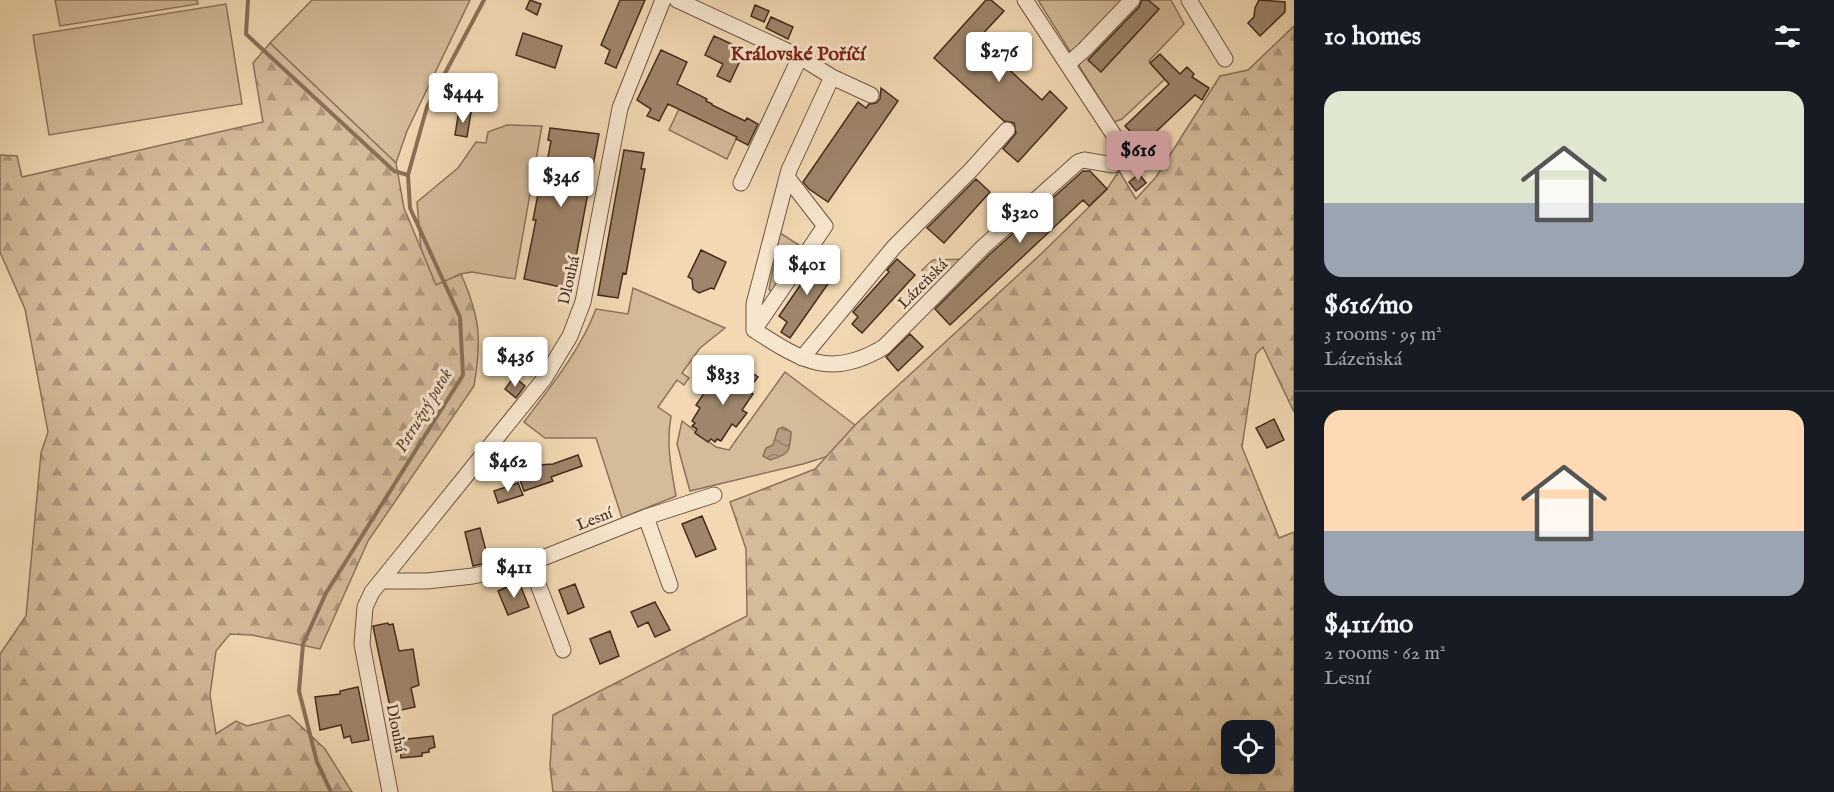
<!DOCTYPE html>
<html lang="en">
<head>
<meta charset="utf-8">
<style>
	:root { --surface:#171b24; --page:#20242c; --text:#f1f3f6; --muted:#9ea1a6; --line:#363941; --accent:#c59692 }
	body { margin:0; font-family:"IM FELL English",serif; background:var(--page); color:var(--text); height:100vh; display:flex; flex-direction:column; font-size:22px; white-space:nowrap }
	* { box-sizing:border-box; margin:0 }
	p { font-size:20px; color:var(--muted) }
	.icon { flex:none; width:33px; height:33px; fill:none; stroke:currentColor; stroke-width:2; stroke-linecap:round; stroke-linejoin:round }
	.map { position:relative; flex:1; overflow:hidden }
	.side { display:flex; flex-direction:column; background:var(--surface); width:540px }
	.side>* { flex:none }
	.fabs { position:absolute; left:1221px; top:720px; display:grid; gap:12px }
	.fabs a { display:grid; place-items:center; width:54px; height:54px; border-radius:12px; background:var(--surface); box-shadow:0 6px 24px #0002; font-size:30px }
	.price { position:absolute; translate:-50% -51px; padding:0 14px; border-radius:6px; background:#fff; color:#222; font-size:20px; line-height:39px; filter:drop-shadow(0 2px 3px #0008) }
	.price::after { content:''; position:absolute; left:50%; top:36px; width:18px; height:14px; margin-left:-9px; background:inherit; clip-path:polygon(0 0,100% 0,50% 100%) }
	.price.selected { background:var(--accent); color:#111 }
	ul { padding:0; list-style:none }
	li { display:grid; align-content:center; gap:12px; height:318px; padding:0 30px }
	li+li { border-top:2px solid var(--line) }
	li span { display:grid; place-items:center; height:186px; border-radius:18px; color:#555 }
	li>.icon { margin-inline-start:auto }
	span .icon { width:108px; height:108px; fill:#fffc; stroke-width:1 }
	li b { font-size:26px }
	h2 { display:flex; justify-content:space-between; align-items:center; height:72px; padding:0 30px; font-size:26px }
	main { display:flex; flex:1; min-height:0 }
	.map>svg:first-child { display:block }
	.green { fill:#d4bb9a; stroke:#8c725c; stroke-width:1.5 }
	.forest { fill:url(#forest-firs); stroke:#8c725c; stroke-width:1.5; fill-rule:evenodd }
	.water { fill:url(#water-waves); stroke:#887058; stroke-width:1.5 }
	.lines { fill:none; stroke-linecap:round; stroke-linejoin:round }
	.stream { stroke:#887058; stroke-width:4 }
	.building { fill:#9e856b; stroke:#432a1d; stroke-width:1.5 }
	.minor-casing { stroke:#6f5642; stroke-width:17 }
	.minor { stroke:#f7e6ce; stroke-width:15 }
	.labels { text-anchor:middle; stroke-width:6; stroke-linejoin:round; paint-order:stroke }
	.street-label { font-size:16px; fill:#432a1d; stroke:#f7e6ce }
	.water-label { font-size:18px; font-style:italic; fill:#604736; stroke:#f7e6ce }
	.quarter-label { font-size:20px; font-weight:bold; fill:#7a1f14; stroke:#f7e6ce }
</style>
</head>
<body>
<main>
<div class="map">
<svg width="1294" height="792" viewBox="0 0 1294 792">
	<defs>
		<pattern id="forest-firs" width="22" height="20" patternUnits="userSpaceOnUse" patternTransform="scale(1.5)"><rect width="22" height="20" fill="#d4bb9a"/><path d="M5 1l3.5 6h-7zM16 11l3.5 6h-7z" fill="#ae987d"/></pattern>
		<pattern id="water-waves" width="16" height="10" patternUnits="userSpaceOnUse" patternTransform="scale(1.5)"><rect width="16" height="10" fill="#b69e80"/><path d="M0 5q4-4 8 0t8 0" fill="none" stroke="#968168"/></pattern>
	</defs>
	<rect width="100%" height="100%" fill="#f2d9b3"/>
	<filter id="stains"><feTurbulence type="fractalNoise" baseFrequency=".00333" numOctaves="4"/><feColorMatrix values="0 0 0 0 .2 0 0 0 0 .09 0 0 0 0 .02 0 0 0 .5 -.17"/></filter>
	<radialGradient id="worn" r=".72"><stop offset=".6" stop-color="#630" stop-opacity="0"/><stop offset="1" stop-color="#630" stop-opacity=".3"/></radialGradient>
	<!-- green -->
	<path class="green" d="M55 0H197L198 4 60 26Z
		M312 0H470L407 131 396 163 270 43Z
		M1038 0H1171L1184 24 1149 61 1165 79 1122 119 1114 122Z
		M226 4 242 104 49 135 33 35Z
		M679 109 737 137 727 159 669 130Z
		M507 125 542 126 515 279 472 272 460 274 436 286 421 249 417 202 458 168 476 142 486 143 488 132Z
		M780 233 802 247 771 292 769 289Z
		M967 259 933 290 928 284 929 277 922 270 933 260Z
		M633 288 725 328 700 348 682 373 689 378 684 385 677 380 658 407 671 416C666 444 671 468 676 496L622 518 596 438H545L524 422C551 386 580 351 596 309L628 314Z
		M785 372 855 425 880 440 803 464 690 491 677 444 682 421 716 447 729 450Z"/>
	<!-- forest -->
	<path class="forest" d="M1294 26V412L1263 347 1256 354 1242 447 1279 538 1294 532V792H553L550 767 553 715 747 616 746 549 730 502 815 469 855 425 1041 254 1089 207 1107 189 1119 171 1136 199 1156 177 1220 76 1248 70ZM1264 730V764H1232V730Z
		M270 43 396 163 404 208 436 285 461 274C480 317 482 339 474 386L368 541 320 649 252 635 230 634 216 651 210 695 216 734 236 721 247 726 289 715 325 749 352 792H0V654L26 616 41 453 48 432 25 309 0 252V155L17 156 22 177 263 122 253 63Z"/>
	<!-- water -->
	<path class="water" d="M783 427 791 432C790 453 789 454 770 460L763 456 766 448 773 445 778 429Z"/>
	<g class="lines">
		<!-- stream -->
		<path class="stream" d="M248 0 246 34 394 171 408 175
			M331 792 317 762 299 691 303 644 326 593 463 375 460 317 410 208 408 175 427 107 484 0"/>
	</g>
	<!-- building -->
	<path class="building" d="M530 0 541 4 537 15 526 9Z
		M620 0H645L616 68 605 63 610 50 601 45Z
		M986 0H991L1004 11 977 40 1042 100 1050 91 1067 108 1018 162 1003 149 1016 133 1014 123 1004 121 934 58Z
		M1142 0H1148L1159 9 1101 72 1088 60 1139 7Z
		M1259 0 1285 2V12L1260 36 1248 23 1254 17 1255 8Z
		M755 5 769 11 764 22 751 16Z
		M771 17 793 27 788 39 766 28Z
		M523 33 562 46 555 68 516 55Z
		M714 36 745 50 730 82 717 76 723 64 705 55Z
		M661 50 687 62 677 84 707 99 706 101 712 104V105L745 121 747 118 758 124 748 145 736 139 737 137 668 104 659 121 647 116 651 109 637 100Z
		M1160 54 1180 74 1187 67 1194 74 1192 77 1209 88 1202 100 1195 95 1143 144 1125 126 1169 84 1150 63Z
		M881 88 898 101 828 202 809 189 803 182 858 102 866 108 869 104 876 103 880 99Z
		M459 110 471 112 467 137 455 135Z
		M550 128 599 134 570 289 524 279 536 220H533L539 189H542L551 141 548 140Z
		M624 150 644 153 641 169H645L626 274 623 273 618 298 598 295Z
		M1083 171H1090L1107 189 1089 206 1083 200 950 325 935 309 990 254Z
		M1139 174 1146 183 1136 191 1129 182Z
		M976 179 990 192 944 243 927 228Z
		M701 250 726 262 714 289 711 288 699 293 693 289 692 279 688 277Z
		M816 257 837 271 790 338 781 332 787 322 779 316 810 271 808 269Z
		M897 259 915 275 862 333 852 324 858 317 853 312 889 272 887 270Z
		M910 334 923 347 898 371 886 357Z
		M744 367 758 377 748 390 753 394 742 410 747 413 736 427 732 424 721 441 717 439 715 442 711 439 708 442 695 433 697 429 692 426 695 423 692 421 700 408 696 405 711 383 716 386 724 373 735 381Z
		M514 377 525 386 516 398 505 389Z
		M1274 419 1284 440 1267 448 1256 428Z
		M578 455 582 466 551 477 553 481 524 491 519 477 540 469 539 465 553 464Z
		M518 483 523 495 498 503 494 491Z
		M702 516 716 549 696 557 682 524Z
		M480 528 489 562 473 566 465 532Z
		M519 582 529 607 508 615 498 591Z
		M575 584 584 607 568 614 559 590Z
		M655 602 670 630 655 637 648 622 638 627 631 612Z
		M388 623 389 625 393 624 399 651 413 649 419 685 411 688 415 707 397 711 395 706 390 707 373 626Z
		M610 631 619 656 600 664 590 639Z
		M358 687 369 740 352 743 350 736 344 738 341 725 320 730 315 697 340 694V691Z
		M433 736 435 747 429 749V752L422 753V756L401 758 399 740Z"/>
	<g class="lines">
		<!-- minor casing -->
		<g class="minor-casing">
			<path id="minor" d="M677 0 800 57 832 77 871 95
				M1189 0 1225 59
				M1068 64 1085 49 1132 0
				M741 183 800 57
				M754 330C801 360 830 380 884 347L983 247 1078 162 1084 160 1113 165 1124 158 1125 152 1025 0
				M754 330V304L789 170 832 77
				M754 330 825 226 787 177
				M802 358 894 247 971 170 1007 130
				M646 517 670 585
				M530 563 563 650
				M381 581H427L473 576 530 563 646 517 714 495
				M390 792 362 644 365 607 372 592 544 379 570 336 583 302 620 108 663 0"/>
		</g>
		<!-- minor -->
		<use href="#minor" class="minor"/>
	</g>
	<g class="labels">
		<!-- street labels -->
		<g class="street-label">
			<text transform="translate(568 280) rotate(-77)" y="6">Dlouhá</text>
			<text transform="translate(922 283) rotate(-45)" y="6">Lázeňská</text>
			<text transform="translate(594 518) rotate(-22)" y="6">Lesní</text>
			<text transform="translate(397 728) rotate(79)" y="6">Dlouhá</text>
		</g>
		<!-- water labels -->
		<g class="water-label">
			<text transform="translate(423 410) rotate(-59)" y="6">Pstružný potok</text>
		</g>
		<!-- quarter labels -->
		<g class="quarter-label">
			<text x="798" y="60">Královské Poříčí</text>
		</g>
	</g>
	<rect width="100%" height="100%" filter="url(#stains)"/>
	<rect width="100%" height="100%" fill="url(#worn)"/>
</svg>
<div class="fabs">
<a><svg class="icon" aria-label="locate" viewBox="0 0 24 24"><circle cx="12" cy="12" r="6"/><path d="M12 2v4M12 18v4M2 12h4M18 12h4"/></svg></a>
</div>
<b class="price" style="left:999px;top:83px">$276</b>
<b class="price" style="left:463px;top:124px">$444</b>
<b class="price selected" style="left:1138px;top:182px">$616</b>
<b class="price" style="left:561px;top:208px">$346</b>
<b class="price" style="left:1020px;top:244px">$320</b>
<b class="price" style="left:807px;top:296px">$401</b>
<b class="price" style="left:515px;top:388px">$436</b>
<b class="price" style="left:723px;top:406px">$833</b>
<b class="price" style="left:508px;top:493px">$462</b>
<b class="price" style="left:514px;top:599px">$411</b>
</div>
<section class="side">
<h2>10 homes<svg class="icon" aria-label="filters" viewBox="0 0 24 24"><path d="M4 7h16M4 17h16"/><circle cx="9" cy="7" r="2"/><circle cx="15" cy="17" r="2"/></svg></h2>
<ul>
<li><span style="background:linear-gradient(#dfe7d0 60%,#9aa5b1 0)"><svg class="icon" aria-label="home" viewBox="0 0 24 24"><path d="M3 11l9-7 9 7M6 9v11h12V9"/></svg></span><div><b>$616/mo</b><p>3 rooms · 95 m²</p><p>Lázeňská</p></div></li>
<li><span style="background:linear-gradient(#ffd9b3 65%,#9aa5b1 0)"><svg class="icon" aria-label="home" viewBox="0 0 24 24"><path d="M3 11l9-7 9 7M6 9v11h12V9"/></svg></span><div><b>$411/mo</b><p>2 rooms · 62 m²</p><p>Lesní</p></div></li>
</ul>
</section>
</main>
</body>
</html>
